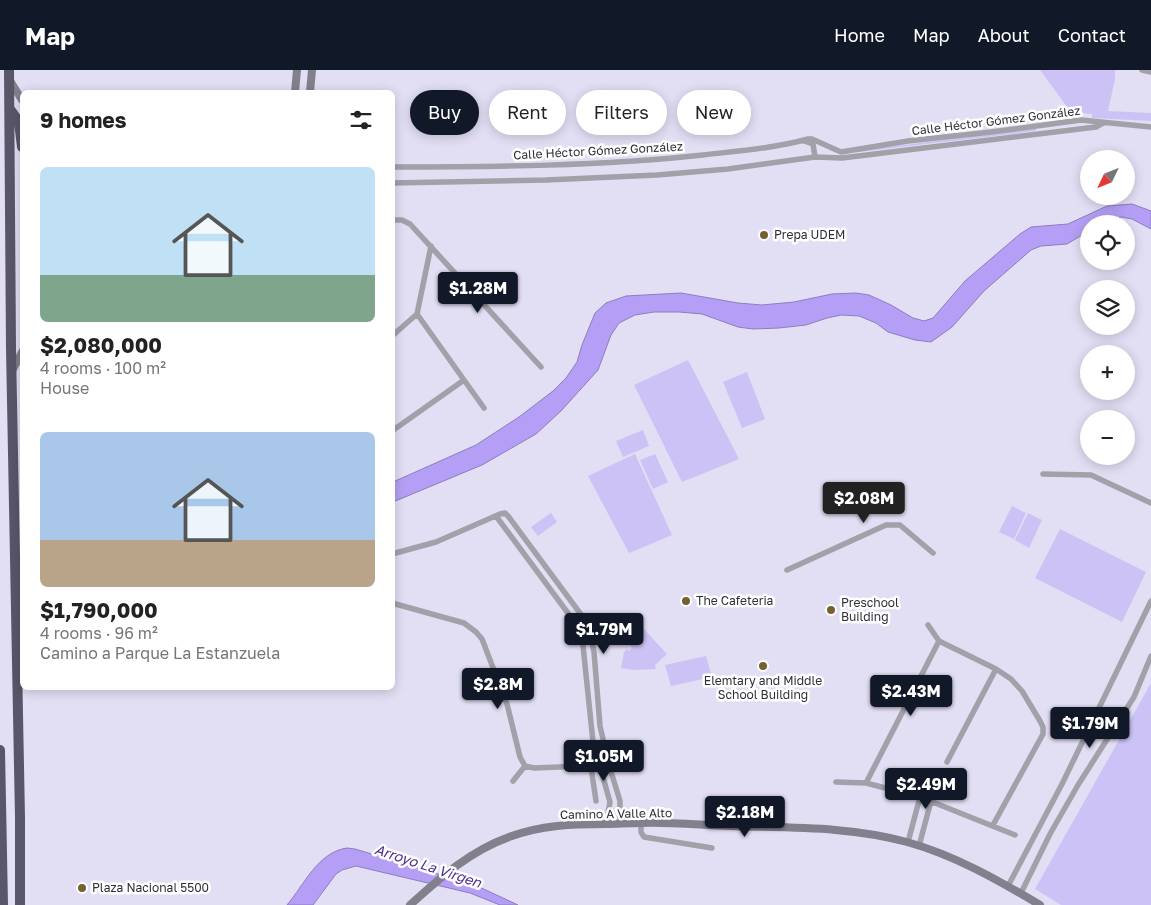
<!DOCTYPE html>
<html lang="en">
<head>
<meta charset="utf-8">
<style>
	:root { --surface:#fff; --page:#f2f2f2; --text:#222; --muted:#767676; --accent:#111827 }
	body { margin:0; font-family:"Golos Text",sans-serif; background:var(--page); color:var(--text); height:100vh; display:flex; flex-direction:column; font-size:19px; white-space:nowrap }
	* { box-sizing:border-box; margin:0 }
	p { font-size:16px; color:var(--muted) }
	.icon { flex:none; width:28px; height:28px; fill:none; stroke:currentColor; stroke-width:2; stroke-linecap:round; stroke-linejoin:round }
	.map { position:relative; flex:1; overflow:hidden }
	.side { position:absolute; left:20px; top:20px; width:375px; height:600px; display:flex; flex-direction:column; background:var(--surface); border-radius:8px; box-shadow:0 2px 12px #0003 }
	.side>* { flex:none }
	.hud { position:absolute; left:410px; top:20px; width:475px; height:45px; display:flex; gap:10px }
	.needle { width:32px; rotate:227deg }
	.controls { position:absolute; left:1080px; top:80px; display:grid; gap:10px }
	.controls a { display:grid; place-items:center; width:55px; height:55px; border-radius:50%; background:var(--surface); box-shadow:0 2px 12px #0003; font-size:25px }
	.price { position:absolute; translate:-50% -42px; padding:0 11px; border-radius:5px; background:var(--accent); color:#fff; font-size:16px; line-height:32px; filter:drop-shadow(0 1px 2px #0008) }
	.price::after { content:''; position:absolute; left:50%; top:30px; width:15px; height:11px; margin-left:-8px; background:inherit; clip-path:polygon(0 0,100% 0,50% 100%) }
	.price.on { background:#222; color:#fff }
	ul { padding:0; list-style:none }
	li { display:grid; align-content:center; gap:10px; height:265px; padding:0 20px }
	li span { display:grid; place-items:center; height:155px; border-radius:8px; color:#555 }
	li>.icon { margin-inline-start:auto }
	span .icon { width:90px; height:90px; fill:#fffc; stroke-width:1 }
	li b { font-size:21px }
	h2 { display:flex; justify-content:space-between; align-items:center; height:60px; padding:0 20px; font-size:21px }
	.chip { padding:0 18px; border-radius:22px; background:var(--surface); box-shadow:0 2px 12px #0003; font-size:18px; line-height:45px }
	.chip.on { background:var(--accent); color:#fff }
	header { display:flex; align-items:center; gap:30px; box-sizing:border-box; height:70px; padding:0 25px; background:var(--accent); color:#fff }
	header strong { font-size:24px }
	nav { display:flex; gap:28px; margin-inline-start:auto; font-size:18px }
	.map>svg:first-child { display:block }
	.green { fill:#cdc2f6 }
	.water { fill:#b59ff6; stroke:#8d7dbc }
	.lines { fill:none; stroke-linecap:round; stroke-linejoin:round }
	.street { stroke:#a2a0a9; stroke-width:5.5 }
	.secondary { stroke:#83808e; stroke-width:8 }
	.highway { stroke:#5a5669; stroke-width:10 }
	.poi-dot { fill:#766030; stroke:#fff; stroke-width:2 }
	.labels { text-anchor:middle; stroke-width:5; stroke-linejoin:round; paint-order:stroke }
	.street-label { font-size:12px; fill:#2f2d36; stroke:#fff }
	.poi-label { font-size:12px; fill:#2f2d36; stroke:#fff; text-anchor:start }
	.water-label { font-size:14px; font-style:italic; fill:#512e91; stroke:#fff }
</style>
</head>
<body>
<header>
<strong>Map</strong>
<nav><a>Home</a><a>Map</a><a>About</a><a>Contact</a></nav>
</header>
<div class="map">
<svg width="1151" height="835" viewBox="0 0 1151 835">
	<rect width="100%" height="100%" fill="#e2def4"/>
	<!-- green -->
	<path class="green" d="M1040 0H1115V9L1108 41 1151 43V51L1092 48V44L1082 43V47L1073 45Z
		M1036 58V61L859 82 858 81Z
		M688 290 739 389 682 412 634 315Z
		M747 302 765 349 742 358 723 312Z
		M643 360 649 376 623 387 616 371Z
		M635 384 672 465 629 483 588 406Z
		M655 384 668 412 653 419 640 390Z
		M1012 436 1026 443 1014 469 999 462Z
		M551 443 557 452 538 466 531 457Z
		M1028 443 1042 450 1029 478 1015 470Z
		M1060 459 1146 502 1122 552 1035 508Z
		M642 557 667 584 655 595 656 599 634 600 621 598 624 582 627 579 629 581 632 578 627 571Z
		M706 586 712 607 671 616 665 595Z
		M1151 613V835H1061L1035 819Z"/>
	<!-- water -->
	<path class="water" d="M1132 134 1151 141V159L1132 149 1121 147 1103 154H1089V161L1067 174 1041 176 1031 180 984 221 952 257 931 272 915 270 888 262 876 253 859 246 841 245 827 248 806 255 779 258 753 259 738 257 702 244 679 242H654L635 245 619 253 611 265 598 300 561 341 536 364 482 395 393 432V412L476 375 519 347 553 321 566 308 577 292 582 275 595 243 606 233 626 226 681 223 738 233 762 235 794 232 832 224 856 223 869 225 891 235 913 248 924 251 933 248 965 211 1020 164 1031 157 1068 154 1107 136Z
		M347 778 355 779 475 815 518 835H500L470 823 356 796 342 800 336 804 313 835H287C304 815 318 782 347 778Z"/>
	<g class="lines">
		<!-- street -->
		<path class="street" d="M1142 0 1151 2
			M804 71 813 74 815 87
			M392 97C496 97 600 96 703 85 738 81 775 78 808 69H812L841 82 908 71 991 62 1081 50 1151 57
			M392 113 546 110 657 105 728 99 815 87 842 88 1096 57 1103 53
			M392 150H402L410 154 541 297
			M417 244 484 338
			M392 266 417 244 431 176
			M392 361 464 310
			M1043 404 1091 405 1151 433
			M496 446 579 558 582 566 593 672 610 732 606 754
			M392 484 436 472 500 444 505 443 508 446 588 554 594 582 600 656 609 695 620 731V754
			M787 500 886 455H900L933 483
			M392 533 464 553 476 562 482 569 507 634 520 687 525 696 534 698 609 695
			M928 555 939 571
			M939 571 996 599 1011 609 1022 621 1040 651 1043 657V664L993 755
			M947 692 996 599
			M591 697 596 731
			M513 711 525 696
			M836 712 866 713 920 727 1015 765
			M866 713 939 571
			M641 753V762L644 767 712 778
			M908 772 920 727
			M919 776 931 731
			M1008 816 1062 714 1151 531
			M1021 823 1050 764 1078 715 1134 627 1151 586"/>
		<!-- secondary -->
		<path class="secondary" d="M9 9 22 30
			M295 22 297 0
			M310 22 312 0
			M12 301 22 282
			M410 835C441 807 470 781 509 767 541 755 573 754 606 754 617 754 628 753 640 753 670 752 700 755 730 756 789 758 849 756 907 772 954 785 998 810 1040 835"/>
		<!-- highway -->
		<path class="highway" d="M9 0 11 279 20 748V835
			M10 39 19 52 22 77
			M0 680 3 835"/>
	</g>
	<!-- markers -->
	<g class="poi-dot">
		<circle cx="764" cy="165" r="5"/>
		<circle cx="686" cy="531" r="5"/>
		<circle cx="831" cy="540" r="5"/>
		<circle cx="763" cy="596" r="5"/>
		<circle cx="82" cy="818" r="5"/>
	</g>
	<g class="labels">
		<!-- street labels -->
		<g class="street-label">
			<text transform="translate(996 51) rotate(-7)" y="4">Calle Héctor Gómez González</text>
			<text transform="translate(598 81) rotate(-3)" y="4">Calle Héctor Gómez González</text>
			<text transform="translate(616 744) rotate(-1)" y="4">Camino A Valle Alto</text>
		</g>
		<!-- poi labels -->
		<g class="poi-label">
			<text x="774" y="169">Prepa UDEM</text>
			<text x="696" y="535">The Cafeteria</text>
			<text x="841" y="537">Preschool<tspan x="841" dy="14">Building</tspan></text>
			<text x="763" y="615" text-anchor="middle">Elemtary and Middle<tspan x="763" dy="14">School Building</tspan></text>
			<text x="92" y="822">Plaza Nacional 5500</text>
		</g>
		<!-- water labels -->
		<g class="water-label">
			<text transform="translate(428 796) rotate(18)" y="5">Arroyo La Virgen</text>
		</g>
	</g>
</svg>
<div class="controls">
<a><svg class="needle" viewBox="-14 -14 28 28"><path d="M0-13l5 13h-10z" fill="#e53935"/><path d="M0 13l5-13h-10z" fill="#767676"/></svg></a>
<a><svg class="icon" aria-label="locate" viewBox="0 0 24 24"><circle cx="12" cy="12" r="6"/><path d="M12 2v4M12 18v4M2 12h4M18 12h4"/></svg></a>
<a><svg class="icon" aria-label="layers" viewBox="0 0 24 24"><path d="M12 4l9 5-9 5-9-5zM3 14l9 5 9-5"/></svg></a>
<a>+</a>
<a>−</a>
</div>
<b class="price" style="left:478px;top:244px">$1.28M</b>
<b class="price on" style="left:864px;top:454px">$2.08M</b>
<b class="price" style="left:604px;top:585px">$1.79M</b>
<b class="price" style="left:498px;top:640px">$2.8M</b>
<b class="price" style="left:911px;top:647px">$2.43M</b>
<b class="price" style="left:1090px;top:679px">$1.79M</b>
<b class="price" style="left:604px;top:712px">$1.05M</b>
<b class="price" style="left:926px;top:740px">$2.49M</b>
<b class="price" style="left:745px;top:768px">$2.18M</b>
<div class="hud">
<a class="chip on">Buy</a>
<a class="chip">Rent</a>
<a class="chip">Filters</a>
<a class="chip">New</a>
</div>
<section class="side">
<h2>9 homes<svg class="icon" aria-label="filters" viewBox="0 0 24 24"><path d="M4 7h16M4 17h16"/><circle cx="9" cy="7" r="2"/><circle cx="15" cy="17" r="2"/></svg></h2>
<ul>
<li><span style="background:linear-gradient(#bfe0f5 70%,#7fa58c 0)"><svg class="icon" aria-label="home" viewBox="0 0 24 24"><path d="M3 11l9-7 9 7M6 9v11h12V9"/></svg></span><div><b>$2,080,000</b><p>4 rooms · 100 m²</p><p>House</p></div></li>
<li><span style="background:linear-gradient(#a9c7e8 70%,#b9a48a 0)"><svg class="icon" aria-label="home" viewBox="0 0 24 24"><path d="M3 11l9-7 9 7M6 9v11h12V9"/></svg></span><div><b>$1,790,000</b><p>4 rooms · 96 m²</p><p>Camino a Parque La Estanzuela</p></div></li>
</ul>
</section>
</div>
</body>
</html>
